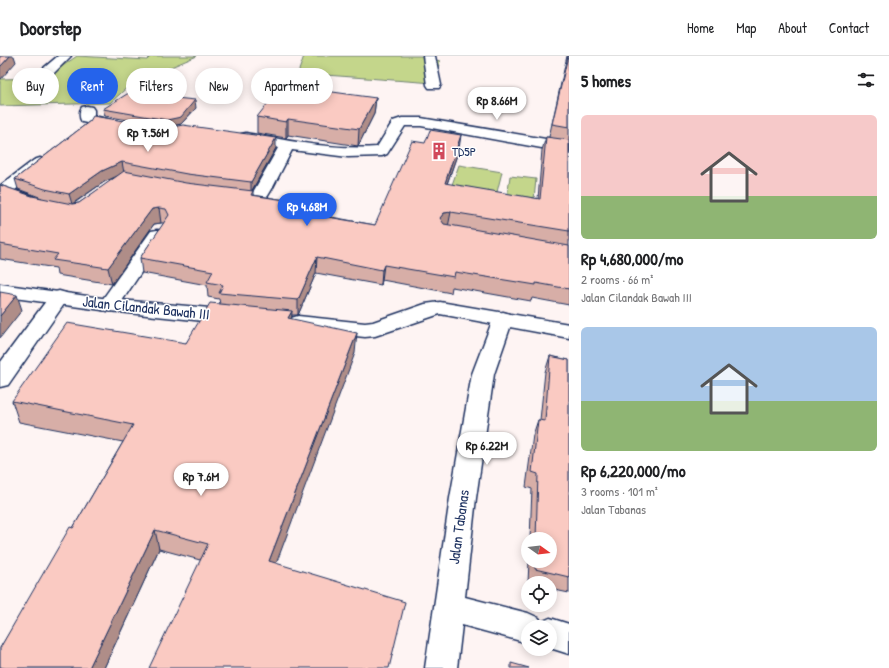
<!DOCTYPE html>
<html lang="en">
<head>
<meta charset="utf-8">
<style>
	:root { --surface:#fff; --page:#f2f2f2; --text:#202124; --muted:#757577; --line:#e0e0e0; --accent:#2563eb }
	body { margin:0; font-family:"Patrick Hand",sans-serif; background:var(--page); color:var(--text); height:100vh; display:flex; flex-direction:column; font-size:15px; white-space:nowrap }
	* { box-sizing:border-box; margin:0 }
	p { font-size:13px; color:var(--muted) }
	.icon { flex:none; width:22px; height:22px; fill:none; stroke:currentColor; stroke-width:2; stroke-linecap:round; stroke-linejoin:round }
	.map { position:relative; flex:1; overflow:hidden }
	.side { display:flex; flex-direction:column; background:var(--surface); width:320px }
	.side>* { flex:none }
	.top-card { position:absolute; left:12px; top:12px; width:380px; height:36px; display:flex; gap:8px }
	.needle { width:26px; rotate:105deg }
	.controls { position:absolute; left:521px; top:476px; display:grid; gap:8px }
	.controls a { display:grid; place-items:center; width:36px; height:36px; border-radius:50%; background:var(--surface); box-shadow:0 2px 10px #0003; font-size:20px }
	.price { position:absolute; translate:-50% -34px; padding:0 9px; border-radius:14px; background:#fff; color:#222; font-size:13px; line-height:26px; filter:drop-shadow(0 1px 2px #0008) }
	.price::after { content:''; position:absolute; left:50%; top:24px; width:12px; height:9px; margin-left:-6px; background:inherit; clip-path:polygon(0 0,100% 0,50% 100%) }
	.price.on { background:var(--accent); color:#fff }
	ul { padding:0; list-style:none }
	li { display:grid; align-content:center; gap:8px; height:212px; padding:0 12px }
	li span { display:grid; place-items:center; height:124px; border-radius:6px; color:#555 }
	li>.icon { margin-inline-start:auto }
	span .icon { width:72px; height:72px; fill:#fffc; stroke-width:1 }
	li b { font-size:17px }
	h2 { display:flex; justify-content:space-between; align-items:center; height:48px; padding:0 12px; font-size:17px }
	.tag { padding:0 14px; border-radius:18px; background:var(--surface); box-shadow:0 2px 10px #0003; font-size:14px; line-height:36px }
	.tag.on { background:var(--accent); color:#fff }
	header { display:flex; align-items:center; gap:24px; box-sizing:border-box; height:56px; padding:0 20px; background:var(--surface); border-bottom:1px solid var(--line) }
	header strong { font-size:19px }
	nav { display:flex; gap:22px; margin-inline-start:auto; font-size:14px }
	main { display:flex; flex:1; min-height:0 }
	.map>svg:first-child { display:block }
	.green { fill:#c4d68b; stroke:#708274 }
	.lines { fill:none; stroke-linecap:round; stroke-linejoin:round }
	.street-casing { stroke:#1b2f5e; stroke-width:3 }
	.secondary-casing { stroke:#1b2f5e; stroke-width:3 }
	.street { fill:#fff; fill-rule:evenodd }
	.secondary { fill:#fff; fill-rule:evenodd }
	.wall { fill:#d7aea7; stroke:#1b2f5e; fill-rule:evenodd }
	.shaded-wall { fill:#af8d88; stroke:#1b2f5e }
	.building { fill:#facac2; stroke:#1b2f5e }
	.labels { text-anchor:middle; stroke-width:3; stroke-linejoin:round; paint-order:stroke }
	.far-poi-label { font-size:13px; fill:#1b2f5e; stroke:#fff; text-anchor:start }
	.street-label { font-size:15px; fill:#1b2f5e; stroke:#fff }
</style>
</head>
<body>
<header>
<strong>Doorstep</strong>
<nav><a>Home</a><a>Map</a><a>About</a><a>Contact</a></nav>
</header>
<main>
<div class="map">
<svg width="569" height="612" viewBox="0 0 569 612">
	<rect width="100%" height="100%" fill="#fef4f3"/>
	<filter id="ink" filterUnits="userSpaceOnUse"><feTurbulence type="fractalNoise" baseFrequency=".025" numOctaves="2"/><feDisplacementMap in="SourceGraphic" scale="8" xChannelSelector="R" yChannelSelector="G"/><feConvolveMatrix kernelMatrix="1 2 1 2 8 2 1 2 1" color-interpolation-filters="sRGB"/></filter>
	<g filter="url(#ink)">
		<!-- green -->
		<path class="green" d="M77 0 147 4 151 0H197L131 28 110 47 0 50V23L45 22Z
			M304 0H430L429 2 440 5 434 27 298 17Z
			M459 109 502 116 494 148 448 140Z
			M510 120 536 123 533 154 506 150Z"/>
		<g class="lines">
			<!-- street casing -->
			<g class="street-casing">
				<path id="street" d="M58 0H71L49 22H39L38 19 39 16Z
					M423 0H435L441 29 439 32H429L427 29Z
					M87 50 92 51 94 54V60L125 67 127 70 125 73 120 74 82 66C79 62 79 55 82 51Z
					M402 62H421L569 87V97L421 70H405L387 98 382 100 348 101 292 94 272 133 263 148C251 150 236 147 224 145L222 141 224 137 230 136 252 138 278 92 241 84 239 81 241 78 246 77C289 85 333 94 377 91L393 65Z
					M40 102 46 104 48 107 46 110 15 134 33 140 35 144 33 148 27 149 0 140 1 129 34 104Z
					M157 174 163 175 166 179 116 254 109 255 102 254 99 249 102 244 151 175Z
					M59 235 66 237 69 241 8 329 0 331V307L52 237Z
					M503 256 510 258 513 263 494 318 476 442 465 541 528 557 539 562 541 566 550 562 569 568V598L550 592V571H528V587L462 569 457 612H425L450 442 472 318 493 263 496 258Z"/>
			</g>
			<!-- secondary casing -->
			<g class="secondary-casing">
				<path id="secondary" d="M0 228 109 243 232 254 239 256 242 261 239 266 232 268 109 255 0 240Z
					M440 246 569 268V282L440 258 375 280 365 281 298 274 291 272 288 267 291 262 298 260 365 267 373 266 425 248Z"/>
			</g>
			<!-- street -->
			<use href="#street" class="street"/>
			<!-- secondary -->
			<use href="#secondary" class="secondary"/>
		</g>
		<!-- wall -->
		<path class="wall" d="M567 0H569V249L532 242 531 245 452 231 451 237 382 224 381 229 316 217 298 259H292L291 263 355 297 200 504 159 493 104 612H0V592L73 472 123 386 19 366 12 345 186 287 220 248 219 243 208 241 207 229 142 217 140 202 164 167H161L154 168 112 228 57 219 56 212 0 203V129L32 140 42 142 18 133 15 123 90 65 276 92 252 135H253V139L326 150V160L375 169 459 93 447 128 538 143 542 94 546 81H549ZM118 120 79 147 73 148 104 126Z
			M176 42 196 52 181 68 168 71 105 60 103 53Z
			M376 42 374 58 358 90 288 79 286 82 257 77V61Z
			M550 300 569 304V537L550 533V527H528L529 505H550V483H530L532 433 526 431 533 379 538 364H540L545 316Z"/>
		<!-- shaded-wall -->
		<path class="shaded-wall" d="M10 0H14L16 6 0 24V11Z
			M175 35 176 42 166 41Z
			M376 42 374 58 358 90 359 73Z
			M195 44 196 52 181 68 168 71 167 64Z
			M288 63V79L286 82V66Z
			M461 79 459 93 442 142 445 127Z
			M276 82V92L251 136V126Z
			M122 106 124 117 104 126 72 148 69 138 102 115Z
			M326 150 325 165 322 160Z
			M159 152 161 167 154 168 112 228 108 212 152 153Z
			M451 156 448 171 442 172 440 162 444 157Z
			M317 201 316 217 298 259V244Z
			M384 209 382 224 381 229 382 214Z
			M17 239 22 254 0 282V260Z
			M292 255 291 275 288 262Z
			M357 277 355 297 270 524 269 505Z
			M155 474 159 493 104 612H89Z"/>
		<!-- building -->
		<path class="building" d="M0 0H10L0 11Z
			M568 0H569V71L552 68Z
			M143 28 175 35 166 41 195 44 181 61 167 64 103 53Z
			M282 29 376 42 359 73 288 63 286 66 257 61Z
			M93 60 167 72 183 69 276 82 251 126 187 118 122 106 102 115 69 138 45 133 15 123 90 65Z
			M430 74 461 79 445 127 540 143 546 81 569 84V175L451 156 444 157 440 162 444 168 569 190V233L536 227V229L455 216 454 221 384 209 382 214 317 201 298 244 219 237 223 229 207 226 213 215 140 202 169 159 166 153 159 152 152 153 108 212 53 204 58 198 0 188V129L32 140 72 148 79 147 124 115 186 127 253 135 251 139 326 150 322 160 375 169 412 85 425 87Z
			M0 236 17 239 0 260Z
			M210 247 292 255 288 262 357 277 269 505 405 546 389 612H149L208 488 155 474 89 612H5L0 611V592L70 471 73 472 133 369 12 345 67 267 186 287Z
			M550 300 569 304V521L535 513V505H550V483H536L538 418 532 416 538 364 545 365Z
			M511 607 529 612H511Z"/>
	</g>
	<!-- icons -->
	<defs>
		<g id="building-bare" transform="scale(1.38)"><path d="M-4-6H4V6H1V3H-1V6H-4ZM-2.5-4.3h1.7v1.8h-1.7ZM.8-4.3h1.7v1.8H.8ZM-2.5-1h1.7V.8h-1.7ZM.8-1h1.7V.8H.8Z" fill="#d1495b" stroke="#fff" stroke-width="2.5" paint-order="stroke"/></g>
	</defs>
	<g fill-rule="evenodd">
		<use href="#building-bare" x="439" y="95"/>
	</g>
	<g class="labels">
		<!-- far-poi labels -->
		<g class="far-poi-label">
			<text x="452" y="100">TD5P</text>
		</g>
		<!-- street labels -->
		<g class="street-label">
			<text transform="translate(146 252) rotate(6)" y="5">Jalan Cilandak Bawah III</text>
			<text transform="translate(459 471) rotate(-82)" y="5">Jalan Tabanas</text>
		</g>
	</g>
</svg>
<div class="controls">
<a><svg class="needle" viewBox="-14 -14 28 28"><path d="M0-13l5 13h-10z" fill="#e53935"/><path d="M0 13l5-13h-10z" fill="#757577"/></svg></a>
<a><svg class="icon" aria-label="locate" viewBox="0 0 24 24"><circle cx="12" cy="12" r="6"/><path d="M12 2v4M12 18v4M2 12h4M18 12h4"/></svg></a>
<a><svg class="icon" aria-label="layers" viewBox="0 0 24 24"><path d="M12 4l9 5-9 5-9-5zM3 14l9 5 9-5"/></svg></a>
</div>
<b class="price" style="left:497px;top:65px">Rp 8.66M</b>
<b class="price" style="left:148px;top:97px">Rp 7.56M</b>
<b class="price on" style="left:307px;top:171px">Rp 4.68M</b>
<b class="price" style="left:487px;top:410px">Rp 6.22M</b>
<b class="price" style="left:201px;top:441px">Rp 7.6M</b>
<div class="top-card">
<a class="tag">Buy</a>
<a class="tag on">Rent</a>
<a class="tag">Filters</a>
<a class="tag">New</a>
<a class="tag">Apartment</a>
</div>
</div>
<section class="side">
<h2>5 homes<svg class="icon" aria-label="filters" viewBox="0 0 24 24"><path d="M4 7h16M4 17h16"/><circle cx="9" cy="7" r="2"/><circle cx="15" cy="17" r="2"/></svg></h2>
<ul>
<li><span style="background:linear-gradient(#f6c9c9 65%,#8fb573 0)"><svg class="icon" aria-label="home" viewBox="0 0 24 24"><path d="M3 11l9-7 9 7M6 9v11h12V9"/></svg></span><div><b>Rp 4,680,000/mo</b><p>2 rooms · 66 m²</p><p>Jalan Cilandak Bawah III</p></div></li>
<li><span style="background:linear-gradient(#a9c7e8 60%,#8fb573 0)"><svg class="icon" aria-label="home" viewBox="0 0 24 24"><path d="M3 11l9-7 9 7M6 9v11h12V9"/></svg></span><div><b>Rp 6,220,000/mo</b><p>3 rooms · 101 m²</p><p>Jalan Tabanas</p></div></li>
</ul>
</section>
</main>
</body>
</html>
